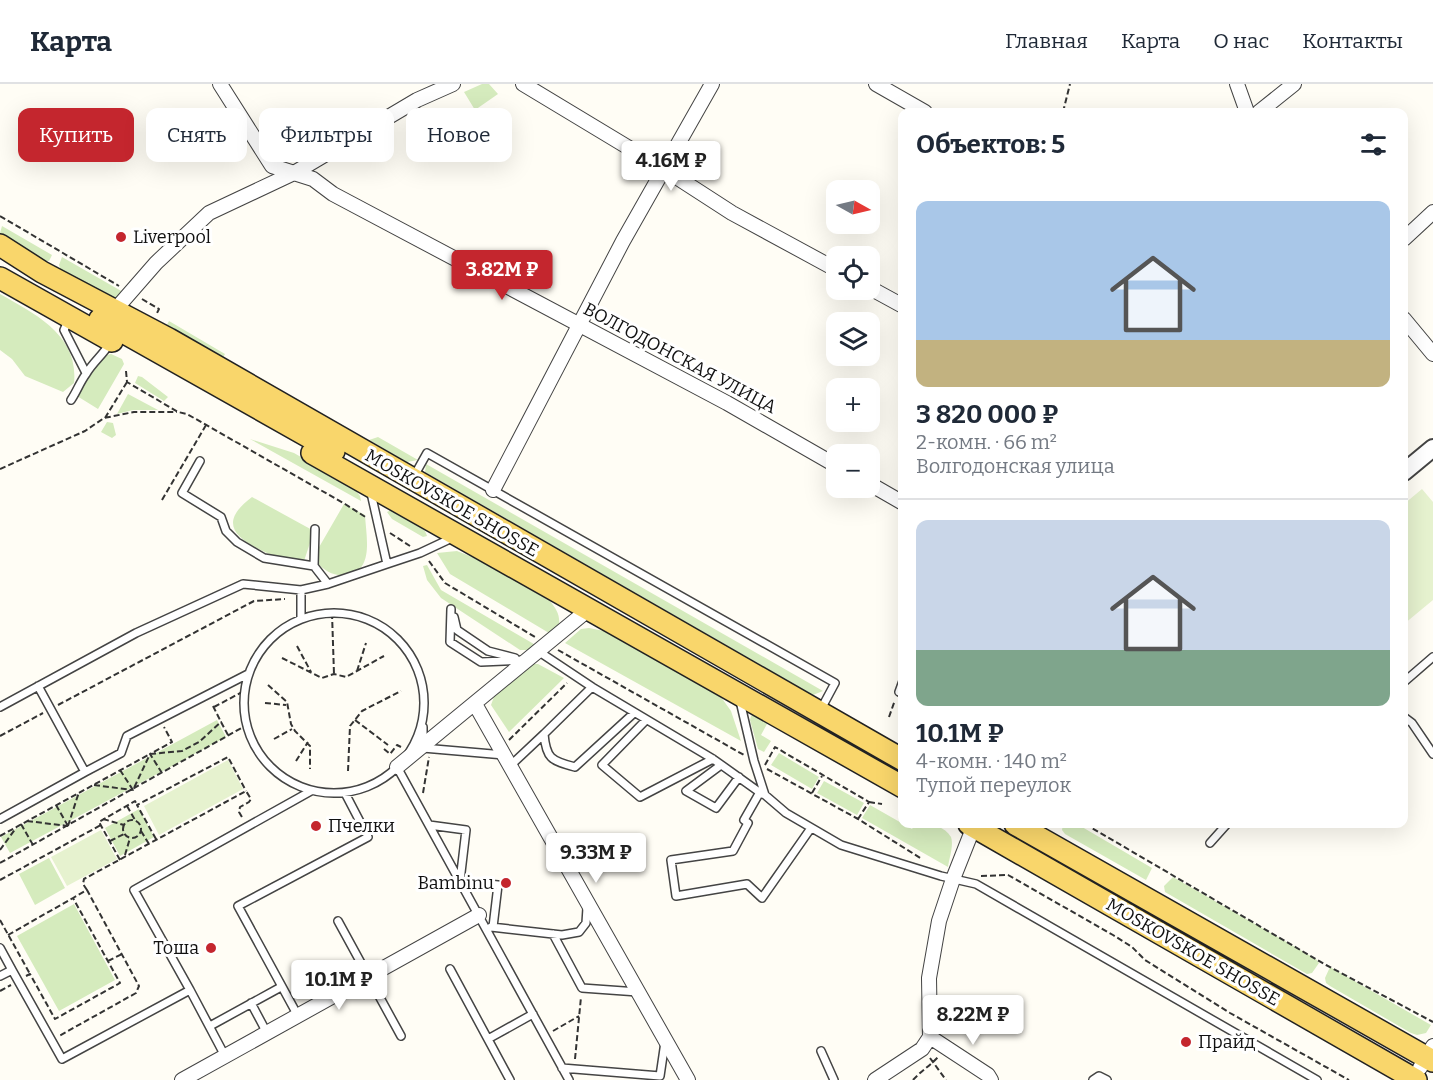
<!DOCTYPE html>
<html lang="ru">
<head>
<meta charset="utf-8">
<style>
	:root { --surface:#fff; --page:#f6f6f7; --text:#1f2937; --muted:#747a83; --line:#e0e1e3; --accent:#c4262e }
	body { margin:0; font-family:Bitter,serif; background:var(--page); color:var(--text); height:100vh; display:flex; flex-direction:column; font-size:22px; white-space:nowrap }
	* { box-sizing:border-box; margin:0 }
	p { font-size:20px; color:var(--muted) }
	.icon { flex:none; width:33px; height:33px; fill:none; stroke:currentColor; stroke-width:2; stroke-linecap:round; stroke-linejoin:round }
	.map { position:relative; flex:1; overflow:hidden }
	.side { position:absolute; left:898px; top:24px; width:510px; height:720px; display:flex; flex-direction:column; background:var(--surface); border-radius:12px; box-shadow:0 6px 24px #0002 }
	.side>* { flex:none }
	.guide { position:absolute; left:18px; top:24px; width:570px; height:54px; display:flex; gap:12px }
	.needle { width:39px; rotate:98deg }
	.tools { position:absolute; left:826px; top:96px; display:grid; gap:12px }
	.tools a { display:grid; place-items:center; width:54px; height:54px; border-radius:12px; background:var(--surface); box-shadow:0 6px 24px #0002; font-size:30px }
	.price { position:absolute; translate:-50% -51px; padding:0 14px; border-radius:6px; background:#fff; color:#222; font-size:20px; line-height:39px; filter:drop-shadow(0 2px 3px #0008) }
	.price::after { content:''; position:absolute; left:50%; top:36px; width:18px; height:14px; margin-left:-9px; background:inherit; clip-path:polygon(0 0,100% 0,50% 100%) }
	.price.selected { background:var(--accent); color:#fff }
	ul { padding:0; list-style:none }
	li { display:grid; align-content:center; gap:12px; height:318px; padding:0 18px }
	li+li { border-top:2px solid var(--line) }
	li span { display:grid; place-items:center; height:186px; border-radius:12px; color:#555 }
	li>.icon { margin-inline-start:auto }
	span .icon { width:108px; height:108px; fill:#fffc; stroke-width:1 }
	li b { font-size:26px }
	h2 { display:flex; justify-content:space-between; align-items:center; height:72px; padding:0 18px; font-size:26px }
	.pill { padding:0 21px; border-radius:12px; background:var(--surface); box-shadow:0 6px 24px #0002; font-size:21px; line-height:54px }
	.pill.selected { background:var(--accent); color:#fff }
	header { display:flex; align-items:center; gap:36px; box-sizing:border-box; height:84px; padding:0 30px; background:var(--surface); border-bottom:2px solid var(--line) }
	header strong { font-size:28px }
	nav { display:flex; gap:33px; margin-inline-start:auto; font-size:21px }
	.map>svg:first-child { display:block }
	.green { fill:#d5ebbd }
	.pitch { fill:#e6f2cf }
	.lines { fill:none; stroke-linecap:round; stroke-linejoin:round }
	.service-casing { stroke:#444; stroke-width:10 }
	.minor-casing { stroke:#444; stroke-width:16 }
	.tertiary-casing { stroke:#444; stroke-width:20 }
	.primary-casing { stroke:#222; stroke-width:24 }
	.path { stroke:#333; stroke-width:2; stroke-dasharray:6 3; stroke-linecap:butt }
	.service { stroke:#fff; stroke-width:7 }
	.minor { stroke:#fff; stroke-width:14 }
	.tertiary { stroke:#fff; stroke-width:16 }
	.primary { stroke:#f9d66b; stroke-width:21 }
	.poi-dot { fill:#c4262e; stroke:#fff; stroke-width:2 }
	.labels { text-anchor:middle; stroke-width:6; stroke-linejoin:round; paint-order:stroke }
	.poi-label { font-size:18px; fill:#111; stroke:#fff; text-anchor:start }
	.street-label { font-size:18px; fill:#111; stroke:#fff }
</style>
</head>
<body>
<header>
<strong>Карта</strong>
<nav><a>Главная</a><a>Карта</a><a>О нас</a><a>Контакты</a></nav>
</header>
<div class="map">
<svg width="1433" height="996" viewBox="0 0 1433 996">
	<rect width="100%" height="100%" fill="#fffdf5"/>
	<!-- green -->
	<path class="green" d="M482 0H489L498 10 475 26 464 8Z
		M2 142 52 171 49 177C32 179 11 161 0 149Z
		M62 173 123 208 117 216 61 187 59 181Z
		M0 210C35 230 79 251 74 299L63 308 25 292 12 275 0 266Z
		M169 237 225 270 219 281 163 248Z
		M111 270 122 275 124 280 98 325 77 312 103 272Z
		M138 292 142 293 168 313 164 317 135 299Z
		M128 310 158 326H133L117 330Z
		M107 338 113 339 116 351 112 354 101 348Z
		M378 353 418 376 407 378 369 356Z
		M250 355 294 369 353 403 360 412 361 417Z
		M426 380 823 607 813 611 425 388Z
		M252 413 314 447 303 480C289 480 280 475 267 469 237 455 216 440 252 413Z
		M344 420 365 431C366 452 375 488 345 491 333 492 325 487 316 478L318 465Z
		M391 426C402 429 425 441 427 452L423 453 392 435 387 428Z
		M457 467 480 476 550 517C556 525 560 530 559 540L549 549 450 490 437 469Z
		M427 481 441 506 539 563 535 566H520L441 514 427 496 423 482Z
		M589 544 604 547 721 613 731 627 741 657 565 559 581 545Z
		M529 580H538L564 594 509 648 491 621 496 607Z
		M754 630 768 638 761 651 771 657 764 668 758 665 750 636 751 632Z
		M217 636 226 653 10 769 1 753Z
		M779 669 819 693 812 705 771 681Z
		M824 697 864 719 857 731 817 709Z
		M870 721 912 745 915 740C927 739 944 741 951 753 954 761 949 775 948 783L862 734Z
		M139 725 154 753 120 772 105 744Z
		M1063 740H1077L1152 784 1146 796 1065 750 1062 746Z
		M49 774 65 804 35 821 19 790Z
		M1173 793 1316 875 1319 879 1312 889 1307 890 1165 808 1164 802Z
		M74 820 115 896 59 927 17 852Z
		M1330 883 1431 941 1426 949 1417 951 1411 949 1330 902 1326 899 1325 894Z"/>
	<!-- pitch -->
	<path class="pitch" d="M1422 405 1433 418V516L1404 540V420Z
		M228 676 243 705 159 751 144 722Z
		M101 746 117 775 67 802 51 773Z"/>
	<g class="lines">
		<!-- service casing -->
		<g class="service-casing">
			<path id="service" d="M69 235 64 246 86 289
				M71 316C77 307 80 298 86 290 93 278 103 271 110 259
				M200 377 182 409 221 433 226 447 237 458 264 474 314 482
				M413 394 427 369 835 599 820 627
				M371 409 387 480 420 469 452 454
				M315 445 314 482 328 500 387 480
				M301 506V534
				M451 525 450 558 481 578 524 576
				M244 619a90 90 0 1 1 180 0a90 90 0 1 1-180 0Z
				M454 533 457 546 488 567 515 574
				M538 567 592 603 544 650C546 674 551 677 575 683L634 629
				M1404 598 1433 573
				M38 602 85 688 121 669 127 652 248 590
				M592 603 713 675 762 710
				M899 608 903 597
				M740 617 754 677 765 711 786 729 841 761 941 792 976 800 1317 996
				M0 623 136 549 243 500 301 506 328 500
				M1404 633 1412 639 1433 670
				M646 636 602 681 640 713 713 675
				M423 643V664L504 671
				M721 681 686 707 716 724 739 693
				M510 682 544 650
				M397 683 569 996
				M760 708 744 736 748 739 733 767 671 776 676 812 747 800 762 814 811 744
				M0 735 85 688
				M429 741 466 746 460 797 498 801 493 843
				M1210 759 1227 740
				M338 837 401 952
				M491 843 562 851 579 848 586 839 587 824
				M553 850 582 904 638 908
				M0 864 12 886 0 892
				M450 885 510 996
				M12 886 62 975 190 906 225 972
				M190 906 134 806 311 707
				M251 919 267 949
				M298 932 238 822 368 753 345 709
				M210 942 281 903
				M488 955 533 930
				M821 967 834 996
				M562 984 660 992 665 958
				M1093 996 1099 992 1107 996"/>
		</g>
		<!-- minor casing -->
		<g class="minor-casing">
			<path id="minor" d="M220 0 272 82 313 95 333 110 727 319 837 382
				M523 0 664 85 732 129 837 186
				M876 0 925 28
				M1237 0 1247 28
				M1259 28 1294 0
				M1404 155 1433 128
				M870 204 903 222
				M115 226 156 179 209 129 294 89 417 16 453 0
				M1404 235 1433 270
				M870 400 903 419
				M493 406 623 157 712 0
				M475 620 688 996
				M397 683 589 525
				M930 953 988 991 991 996
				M1420 984 1433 962
				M182 996 479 831
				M875 996 922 965 930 953 929 894 939 837 953 795 974 742"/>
		</g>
		<!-- tertiary casing -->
		<g class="tertiary-casing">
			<path id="tertiary" d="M1404 388 1433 364"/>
		</g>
		<!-- primary casing -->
		<g class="primary-casing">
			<path id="primary" d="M0 161 42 188 169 255 903 676
				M0 194 112 257
				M100 235 334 367
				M312 369 903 703
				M969 740 1416 996
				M1015 740 1433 977"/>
		</g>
		<!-- path -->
		<path class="path" d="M1063 28 1070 0
			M0 132 119 202
			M142 215 159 225 157 229
			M126 287 127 298 178 328 187 330 345 420 367 434
			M105 334 127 298
			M0 385 85 347 104 334 134 328H177
			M162 416 206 341
			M390 449 410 462
			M429 477 445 499 535 553
			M332 529 334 590
			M297 562 311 588
			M558 566 744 671
			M282 574 322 594 334 590 346 593 384 572
			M357 587 366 559
			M268 601 287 618 291 640 295 647 310 662V685
			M265 619 286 621
			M58 621 254 517 285 515
			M213 622 221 638
			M214 623 244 607
			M889 633 895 616
			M355 636 388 661
			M0 652 43 629
			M274 655 292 645
			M509 656 567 599
			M384 665 390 670 397 661 401 663
			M296 677 308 658
			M765 681 775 663 869 718 858 735
			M767 685 858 735 922 775
			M120 686 133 706 150 670
			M348 687 350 642 362 627 401 607
			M162 689 150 670 172 658 164 643
			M94 701 132 706
			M423 709 429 673
			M812 709 822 692
			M869 718 882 720
			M56 721 68 742
			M127 722 135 736
			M103 735 124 741
			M123 745a9 9 0 1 1 18 0a9 9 0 1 1-18 0Z
			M27 737 68 742
			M21 740 33 761
			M1085 740 1326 881 1433 938
			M68 742 79 708
			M141 747 149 760
			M0 752 150 670 182 667 199 658 221 638 228 651
			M156 755 137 721 228 673 246 707
			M110 757 124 750
			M0 766 16 744
			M125 771 130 754
			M120 776 99 738 135 717 137 721
			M0 779 245 642
			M981 792 1008 791 1113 851 1132 863 1145 876 1230 929 1349 996
			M0 796 101 741
			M87 806 83 800 84 795 246 707 251 715 249 718 240 723 239 728 243 735
			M0 836 30 890
			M8 851 73 814
			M108 877 122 870
			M26 892 30 890 55 935 120 899 73 814 87 806 139 902 136 909 59 952
			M0 907 11 901
			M553 947 579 932
			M930 974 946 996
			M575 975 581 913
			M913 996C921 987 931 981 939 972"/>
		<!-- service -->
		<use href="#service" class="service"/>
		<!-- minor -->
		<use href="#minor" class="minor"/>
		<!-- tertiary -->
		<use href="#tertiary" class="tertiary"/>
		<!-- primary -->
		<use href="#primary" class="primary"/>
	</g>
	<!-- markers -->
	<g class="poi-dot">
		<circle cx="121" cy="153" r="6"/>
		<circle cx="316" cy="742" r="6"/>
		<circle cx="506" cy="799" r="6"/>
		<circle cx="211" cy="864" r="6"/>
		<circle cx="1186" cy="958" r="6"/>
	</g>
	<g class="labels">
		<!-- poi labels -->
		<g class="poi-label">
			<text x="133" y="159">Liverpool</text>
			<text x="328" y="748">Пчелки</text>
			<text x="494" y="805" text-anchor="end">Bambinu</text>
			<text x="199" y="870" text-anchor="end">Тоша</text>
			<text x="1198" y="964">Прайд</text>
		</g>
		<!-- street labels -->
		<g class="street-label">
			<text transform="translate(680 274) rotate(28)" y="6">ВОЛГОДОНСКАЯ УЛИЦА</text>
			<text transform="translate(452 419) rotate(30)" y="6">MOSKOVSKOE SHOSSE</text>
			<text transform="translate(1193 868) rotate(30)" y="6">MOSKOVSKOE SHOSSE</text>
		</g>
	</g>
</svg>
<div class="tools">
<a><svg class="needle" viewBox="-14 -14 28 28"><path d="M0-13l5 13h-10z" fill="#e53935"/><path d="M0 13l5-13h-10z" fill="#747a83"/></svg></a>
<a><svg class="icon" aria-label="locate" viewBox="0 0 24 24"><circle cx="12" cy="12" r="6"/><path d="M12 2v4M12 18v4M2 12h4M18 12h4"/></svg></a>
<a><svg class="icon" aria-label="layers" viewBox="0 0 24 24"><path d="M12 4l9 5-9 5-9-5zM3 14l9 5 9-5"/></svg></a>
<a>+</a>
<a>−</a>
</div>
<b class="price" style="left:671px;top:108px">4.16M ₽</b>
<b class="price selected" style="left:502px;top:217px">3.82M ₽</b>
<b class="price" style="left:596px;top:800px">9.33M ₽</b>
<b class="price" style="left:339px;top:927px">10.1M ₽</b>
<b class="price" style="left:973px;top:962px">8.22M ₽</b>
<div class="guide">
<a class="pill selected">Купить</a>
<a class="pill">Снять</a>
<a class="pill">Фильтры</a>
<a class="pill">Новое</a>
</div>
<section class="side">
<h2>Объектов: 5<svg class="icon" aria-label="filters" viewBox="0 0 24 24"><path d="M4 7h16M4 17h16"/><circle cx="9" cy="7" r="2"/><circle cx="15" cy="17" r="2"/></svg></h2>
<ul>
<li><span style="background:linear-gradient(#a9c7e8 75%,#c2b280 0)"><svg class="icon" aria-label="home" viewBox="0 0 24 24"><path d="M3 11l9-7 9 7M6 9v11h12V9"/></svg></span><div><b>3 820 000 ₽</b><p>2-комн. · 66 m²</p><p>Волгодонская улица</p></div></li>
<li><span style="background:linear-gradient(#c9d6e8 70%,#7fa58c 0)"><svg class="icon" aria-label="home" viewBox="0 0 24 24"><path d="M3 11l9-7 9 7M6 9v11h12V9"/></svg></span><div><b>10.1M ₽</b><p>4-комн. · 140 m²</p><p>Тупой переулок</p></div></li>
</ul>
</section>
</div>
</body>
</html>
